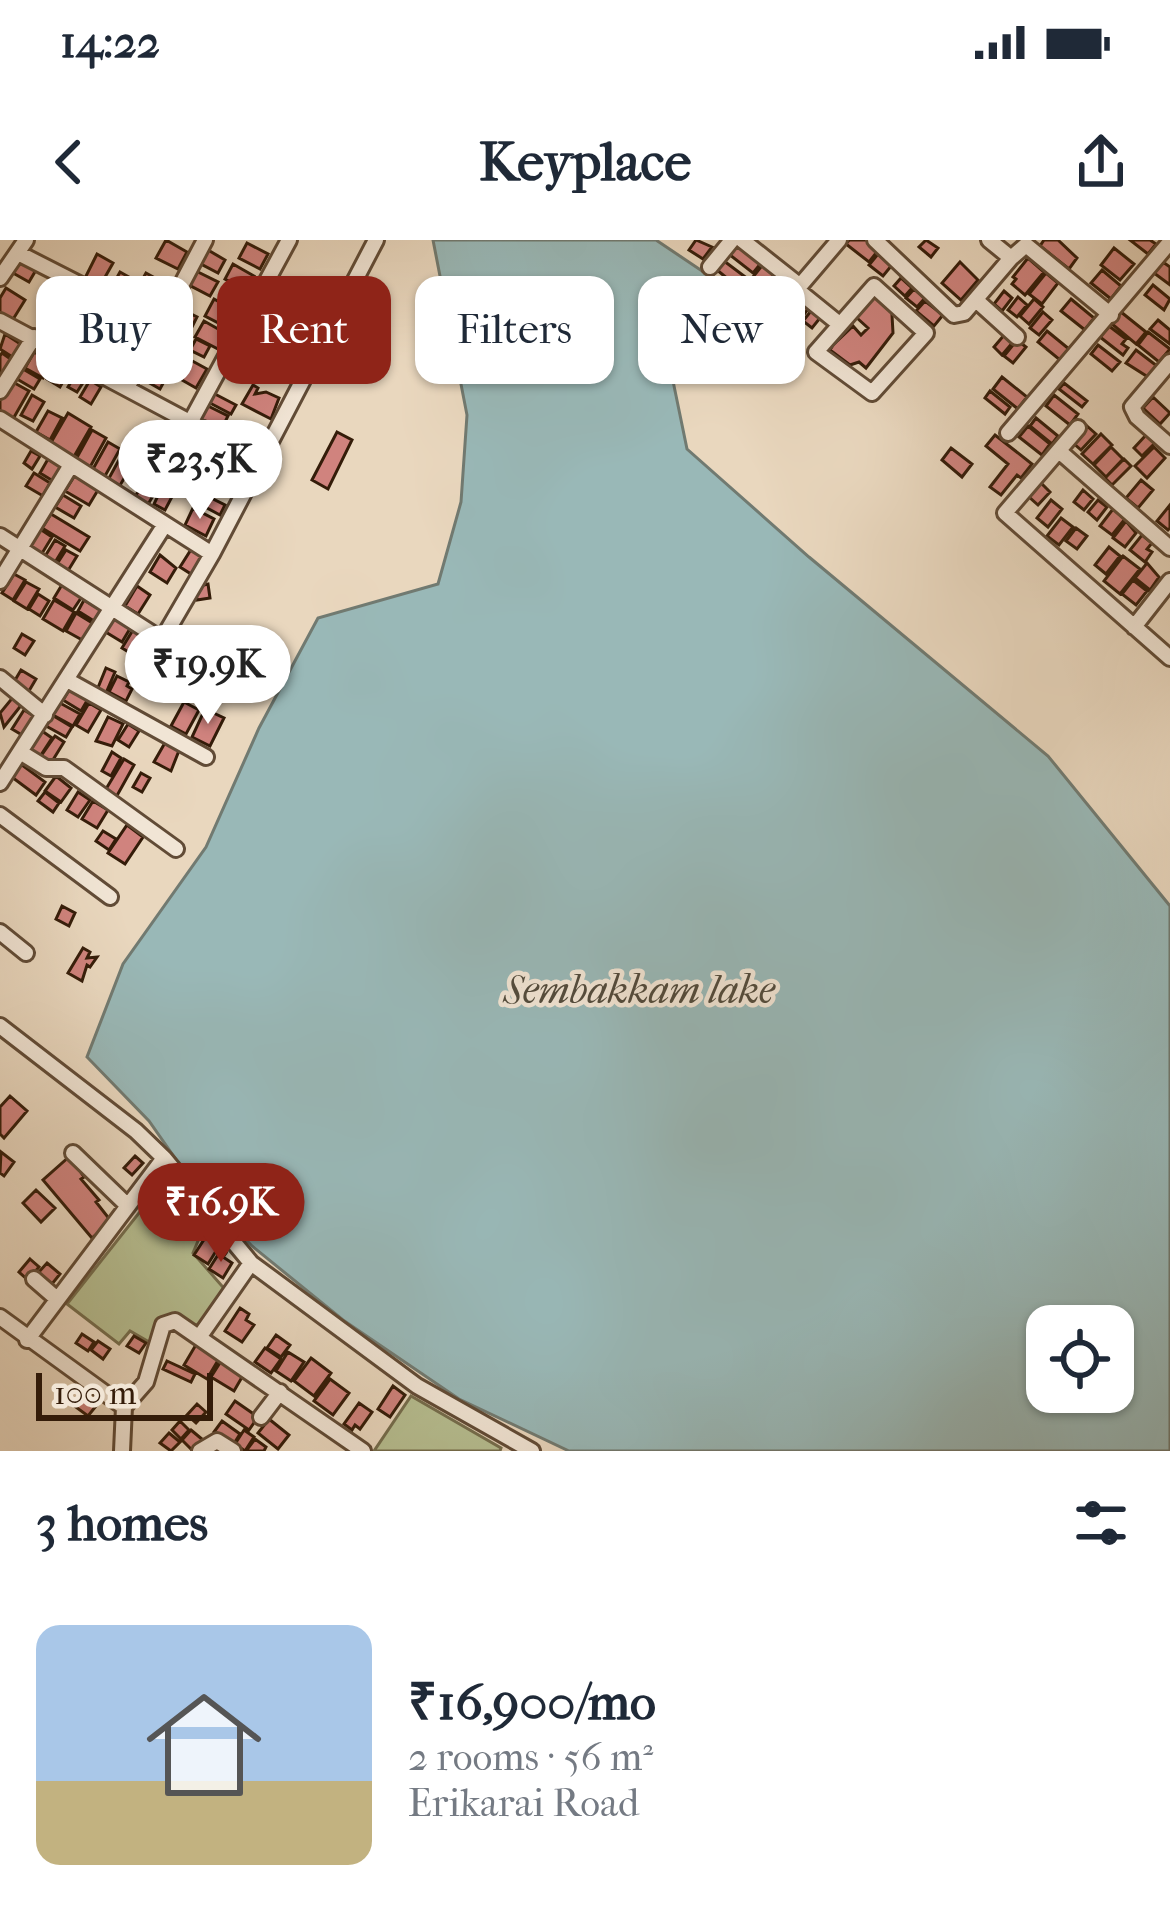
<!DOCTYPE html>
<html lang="en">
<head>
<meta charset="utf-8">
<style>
	:root { --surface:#fff; --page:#f2f2f3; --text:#1f2937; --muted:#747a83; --accent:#8f2418 }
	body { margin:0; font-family:"IM FELL French Canon",serif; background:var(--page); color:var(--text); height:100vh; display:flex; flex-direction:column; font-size:45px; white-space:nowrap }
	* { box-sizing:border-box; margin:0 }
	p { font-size:39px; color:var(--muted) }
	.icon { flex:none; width:66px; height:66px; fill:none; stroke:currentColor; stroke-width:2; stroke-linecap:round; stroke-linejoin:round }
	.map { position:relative; height:1211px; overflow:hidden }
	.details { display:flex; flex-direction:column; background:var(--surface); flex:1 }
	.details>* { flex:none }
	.top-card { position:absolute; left:36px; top:36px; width:1098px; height:108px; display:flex; gap:24px }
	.controls { position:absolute; left:1026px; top:1065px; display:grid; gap:24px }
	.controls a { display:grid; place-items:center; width:108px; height:108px; border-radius:24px; background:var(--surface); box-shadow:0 3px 9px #0004; font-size:60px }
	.scale { position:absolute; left:36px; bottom:30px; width:177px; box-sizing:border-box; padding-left:12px; border:6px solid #341c09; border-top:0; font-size:33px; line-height:42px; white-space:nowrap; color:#341c09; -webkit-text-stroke:9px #f1e5d5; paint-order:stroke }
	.price { position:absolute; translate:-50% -102px; padding:0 27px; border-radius:42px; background:#fff; color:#222; font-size:39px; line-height:78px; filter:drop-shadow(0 3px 6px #0008) }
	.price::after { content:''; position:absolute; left:50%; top:72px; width:36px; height:27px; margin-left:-18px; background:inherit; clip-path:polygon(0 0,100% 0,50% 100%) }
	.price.on { background:var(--accent); color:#fff }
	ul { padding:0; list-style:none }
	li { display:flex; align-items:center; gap:36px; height:300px; padding:0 36px }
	li span { display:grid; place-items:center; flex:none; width:336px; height:240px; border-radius:24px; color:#555 }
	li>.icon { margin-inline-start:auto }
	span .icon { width:144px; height:144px; fill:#fffc; stroke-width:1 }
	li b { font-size:51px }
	h2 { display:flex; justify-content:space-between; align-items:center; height:144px; padding:0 36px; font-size:51px }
	.pill { padding:0 42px; border-radius:24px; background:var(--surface); box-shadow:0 3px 9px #0004; font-size:42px; line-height:108px }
	.pill.on { background:var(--accent); color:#fff }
	.status { display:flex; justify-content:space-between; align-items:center; height:84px; padding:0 60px; background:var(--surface); direction:ltr }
	.status svg { height:33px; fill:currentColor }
	header { display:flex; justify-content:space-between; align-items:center; height:156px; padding:0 36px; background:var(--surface); font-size:54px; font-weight:800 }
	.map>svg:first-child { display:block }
	.green { fill:#b6be91; stroke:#756d4d; stroke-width:3 }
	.water { fill:#99b8b7; stroke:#717a71; stroke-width:3; fill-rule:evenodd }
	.building { fill:#d0837e; stroke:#341c09; stroke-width:3 }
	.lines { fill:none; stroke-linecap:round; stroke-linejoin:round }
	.minor-casing { stroke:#614b36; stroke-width:20 }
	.minor { stroke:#f1e5d5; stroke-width:14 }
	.labels { text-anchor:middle; stroke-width:9; stroke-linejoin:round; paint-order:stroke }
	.water-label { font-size:39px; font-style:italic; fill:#524b3d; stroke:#f1e5d5 }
</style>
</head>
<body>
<div class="status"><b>14:22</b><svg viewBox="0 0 49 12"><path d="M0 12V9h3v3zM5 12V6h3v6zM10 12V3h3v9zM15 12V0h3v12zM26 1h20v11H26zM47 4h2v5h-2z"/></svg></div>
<header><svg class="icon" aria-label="back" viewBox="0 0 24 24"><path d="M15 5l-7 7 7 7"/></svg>Keyplace<svg class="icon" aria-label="share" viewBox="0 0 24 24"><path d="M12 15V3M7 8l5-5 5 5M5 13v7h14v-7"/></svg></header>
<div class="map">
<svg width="1170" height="1211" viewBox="0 0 1170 1211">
	<rect width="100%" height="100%" fill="#e9d7be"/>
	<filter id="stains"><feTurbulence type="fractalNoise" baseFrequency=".00167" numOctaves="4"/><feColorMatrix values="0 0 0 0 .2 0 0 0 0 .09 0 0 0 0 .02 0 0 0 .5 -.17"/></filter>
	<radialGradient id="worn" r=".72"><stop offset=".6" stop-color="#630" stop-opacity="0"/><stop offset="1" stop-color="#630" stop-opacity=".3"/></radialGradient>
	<!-- green -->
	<path class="green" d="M169 935 208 977 193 1013 229 1054 200 1096 175 1081 156 1106 130 1091 119 1104 67 1064Z
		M411 1156 501 1208 500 1211H374Z"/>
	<!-- water -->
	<path class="water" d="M433 0H656L717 41 673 141 687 209 809 317 1048 516 1170 666V1211H569L459 1159 343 1080 252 1006 196 948 149 881 87 817 123 724 206 607 259 488 318 378 438 344 461 262 467 175ZM1047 1086H1113V1152H1047Z"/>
	<!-- building -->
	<path class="building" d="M166 0 187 12 178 29 156 18Z
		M696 0 712 7 703 19 689 10Z
		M849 0H870L880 8 869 22 846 4Z
		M926 0 938 8 931 17 919 7Z
		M1044 0H1058L1077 18 1069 29 1040 6Z
		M1130 0H1150L1156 4 1148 14Z
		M247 3 268 14 260 29 239 18Z
		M739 3 762 22 753 33 730 15Z
		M1114 8 1134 24 1120 40 1101 25Z
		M208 10 225 20 218 33 201 24Z
		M97 14 113 23 100 46 85 38Z
		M878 14 892 25 883 36 869 25Z
		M1028 18 1044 32 1025 55 1012 44 1016 39 1013 37Z
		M20 21 36 30 29 42 13 33Z
		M724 21 748 39 740 49 717 30Z
		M960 22 978 40 961 60 942 43Z
		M1163 22 1170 27V45L1154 33Z
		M764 23 775 31 772 38 776 33 787 43 765 71 741 52Z
		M233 24 254 36 246 50 225 39Z
		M1102 30 1121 46 1111 59 1091 43Z
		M196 31 218 42 210 56 189 45Z
		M120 32 136 41 125 61 109 52Z
		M146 33 168 45 155 70 132 58Z
		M1046 33 1058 43 1042 64 1029 54Z
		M901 38 912 48 905 56 894 46Z
		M1153 45 1170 59 1164 70 1145 55Z
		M6 48 25 60 12 81 0 73V58Z
		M723 49 742 57 726 96 706 88Z
		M914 49 925 58 917 67 906 58Z
		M1004 51 1012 58 1002 71 994 64Z
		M302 53 330 66 320 87 292 73Z
		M880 53 896 70 892 75 893 93 866 128 859 122 850 125 830 110 833 105 853 86 861 95 868 88 857 78 862 67Z
		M75 55 89 63 82 76 68 69Z
		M798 56 810 66 803 76 789 66Z
		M261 57 288 71 280 87 253 72Z
		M1018 57 1027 65 1017 77 1008 70Z
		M214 59 239 73 230 89 205 76Z
		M1034 59 1043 67 1029 84 1020 76Z
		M1071 59 1094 78 1085 90 1061 71Z
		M925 61 943 75 934 86 916 71Z
		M745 62 761 77 734 115 724 108Z
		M177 67 197 77 190 91 170 80Z
		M811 71 820 78 812 88 803 81Z
		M1043 72 1052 80 1039 95 1030 88Z
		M1121 72 1146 92 1136 104 1112 84Z
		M288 74 318 89 312 102 281 89Z
		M252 76 278 90 269 107 243 92Z
		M50 80 64 88 54 106 40 99Z
		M1158 80 1170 90V104L1150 89Z
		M204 81 227 94 218 109 195 97Z
		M1109 86 1126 99 1122 104 1128 108 1123 115 1100 97Z
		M1047 91 1069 109 1060 120 1038 102Z
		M1148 92 1170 109 1159 122 1138 105Z
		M76 93 97 105 88 123 66 111Z
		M5 94 22 105 14 118 0 109Z
		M279 94 307 105 299 123 271 111Z
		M1005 94 1014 101 1002 115 994 107Z
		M196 99 210 106 204 117 190 110Z
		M122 100 137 108 120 139 105 131Z
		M1017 100 1026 107 1013 123 1004 116Z
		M1098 105 1120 122 1112 131 1091 114Z
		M157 106 175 116 168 129 150 119Z
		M1136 110 1157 126 1148 137 1126 123Z
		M34 112 52 122 43 138 25 128Z
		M2 113 12 120 0 139V116Z
		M185 117 207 129 196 148 175 136Z
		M235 120 251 128 245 141 229 132Z
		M57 121 70 129 60 147 47 139Z
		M147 122 168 134 160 149 139 137Z
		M23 129 40 139 34 149 17 139Z
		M77 132 86 138 77 152 68 147Z
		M1002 137 1027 157 1018 169 993 149Z
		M90 140 101 147 91 164 80 157Z
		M11 141 29 151 13 179 0 172V160Z
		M1064 143 1087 161 1082 167 1059 149Z
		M253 145 258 148 255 154 266 152 279 158 271 179 242 164Z
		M990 151 1010 167 1005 174 985 158Z
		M213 153 236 165 231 174 208 162Z
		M32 155 44 162 33 181 21 175Z
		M1054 155 1078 174 1070 185 1046 166Z
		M1153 157 1170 173 1160 184 1143 168Z
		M206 165 228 176 221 190 199 178Z
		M48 171 62 178 50 200 36 192Z
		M68 173 91 187 72 220 49 206Z
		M1036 178 1058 196 1052 204 1030 186Z
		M1028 186 1050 204 1042 215 1019 197Z
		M1087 186 1096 194 1081 210 1072 202Z
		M92 190 106 198 89 229 75 221Z
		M337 192 352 200 328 249 312 240Z
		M1101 194 1112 205 1093 224 1082 214Z
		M995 195 1032 224 1021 238 1017 235 1001 255 990 247 1008 224 986 206Z
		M1146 195 1155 203 1142 216 1134 208Z
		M108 202 120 209 105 236 93 229Z
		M184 205 197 212 191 224 178 218Z
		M1111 207 1123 219 1106 237 1094 225Z
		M1154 207 1165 218 1147 238 1135 226Z
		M951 208 972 224 962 237 942 220Z
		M31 211 40 216 32 229 24 223Z
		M120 218 132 225 119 247 108 240Z
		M48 219 61 227 53 241 40 233Z
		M1124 219 1131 226 1112 245 1105 238Z
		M34 233 50 243 43 256 26 246Z
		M75 235 98 250 89 265 65 251Z
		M148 237 160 244 147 266 134 258Z
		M1141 240 1153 250 1138 268 1126 258Z
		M1040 242 1050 252 1038 265 1028 256Z
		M162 247 174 253 165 270 154 264Z
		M1083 250 1093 259 1084 270 1074 262Z
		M197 251 225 265 220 275 192 260Z
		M63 255 81 266 74 278 55 267Z
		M1051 260 1062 269 1048 287 1037 278Z
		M1098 260 1107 267 1097 280 1088 272Z
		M1170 265V288L1168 290 1157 281Z
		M193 268 214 279 206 296 185 285Z
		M1113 269 1125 279 1112 295 1100 286Z
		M51 274 89 297 80 311 42 288Z
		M1061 278 1073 287 1059 305 1047 296Z
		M1126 281 1136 293 1125 307 1113 298Z
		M1076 288 1087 296 1077 309 1066 301Z
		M40 289 52 297 41 315 29 307Z
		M1142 295 1152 303 1147 309 1152 312 1145 322 1130 310Z
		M55 300 65 306 54 324 44 318Z
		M1109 307 1120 316 1106 334 1095 325Z
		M192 308 205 318 191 334 180 327Z
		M66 310 77 316 66 334 55 327Z
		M160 315 176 328 167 343 150 332Z
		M1123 316 1140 329 1120 354 1104 341Z
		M1147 323 1159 337 1150 350 1135 338Z
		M14 334 25 340 13 360 2 353Z
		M1133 340 1147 351 1136 365 1122 354Z
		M26 342 39 349 27 369 14 361Z
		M63 343 83 355 73 370 54 358Z
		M208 344 210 358 197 360 195 347Z
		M137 346 150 355 138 374 125 366Z
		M38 354 49 361 40 376 29 369Z
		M54 360 74 372 63 391 43 379Z
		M84 360 101 370 94 381 78 371Z
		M76 373 94 384 84 401 66 391Z
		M113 376 131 387 122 402 104 391Z
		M133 390 152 401 140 419 122 408Z
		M22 394 34 401 25 415 14 408Z
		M178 398 201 410 192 427 169 415Z
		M106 428 115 432 106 453 97 450Z
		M21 430 36 439 26 456 11 447Z
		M117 436 129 442 127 446 132 449 126 461 109 452Z
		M70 448 88 459 81 471 63 460Z
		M14 456 23 463 4 487 0 473Z
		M184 462 199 470 186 494 171 486Z
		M60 463 80 474 73 486 53 475Z
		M89 463 101 470 88 492 76 485Z
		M205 469 224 478 210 506 192 497Z
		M24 470 34 476 22 495 12 489Z
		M52 475 72 487 66 497 46 486Z
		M108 477 123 484 112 506 96 501Z
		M128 484 139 491 129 507 118 500Z
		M42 491 52 498 39 518 28 511Z
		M55 496 64 502 51 523 41 516Z
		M166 501 180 508 171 531 154 522Z
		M112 512 121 518 111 536 102 531Z
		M124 519 134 525 114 561 103 554Z
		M18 522 45 542 36 555 9 535Z
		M141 533 150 538 142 552 133 547Z
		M56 536 71 548 61 562 45 551Z
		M45 552 59 563 53 572 38 561Z
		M78 552 90 560 78 577 67 570Z
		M93 561 108 570 97 588 82 579Z
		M127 585 143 597 125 624 108 613Z
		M103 591 116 599 109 610 96 601Z
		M62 666 75 673 69 686 56 679Z
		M83 708 90 712 87 718 97 717 90 727 87 725 82 741 68 733Z
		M10 856 27 871 4 898 0 894V867Z
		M1 912 14 922 4 936 0 933Z
		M70 916 84 937 81 939 99 960 96 962 111 981 92 998 43 940Z
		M135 916 143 923 132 935 124 928Z
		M36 950 55 968 41 982 23 963Z
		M207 995 221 1003 208 1024 194 1015Z
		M221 1010 226 1013 223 1017 232 1023 223 1038 209 1029Z
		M30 1019 39 1027 28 1040 19 1032Z
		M47 1023 60 1034 52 1044 38 1033Z
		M240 1068 249 1074 246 1080 254 1085 242 1102 225 1091Z
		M82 1094 94 1102 88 1111 76 1103Z
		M276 1095 290 1105 281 1117 267 1108Z
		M134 1096 146 1103 139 1113 127 1106Z
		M98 1101 110 1109 103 1119 91 1110Z
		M197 1103 220 1117 207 1139 184 1125Z
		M265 1108 281 1119 271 1133 255 1122Z
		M288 1112 304 1122 291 1141 276 1131Z
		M223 1118 245 1132 234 1151 211 1137Z
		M311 1118 331 1133 314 1156 294 1141Z
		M167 1121 195 1134 191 1142 163 1129Z
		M330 1139 349 1153 333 1175 314 1161Z
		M393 1146 405 1155 390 1177 378 1169Z
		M80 1155 96 1166 88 1176 73 1165Z
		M235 1161 258 1177 249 1190 226 1174Z
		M359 1163 372 1172 360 1189 355 1185 352 1190 344 1184Z
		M197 1164 206 1172 196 1183 187 1175Z
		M269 1179 289 1195 278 1209 258 1193Z
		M180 1181 189 1190 181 1199 172 1190Z
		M222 1181 240 1194 233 1205 214 1192Z
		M191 1190 203 1200 193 1211 182 1200Z
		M244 1190 254 1197 245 1211 235 1204Z
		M169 1193 180 1202 171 1211 160 1203Z
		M255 1199 266 1207 264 1211H246Z"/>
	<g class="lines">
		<!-- minor casing -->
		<g class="minor-casing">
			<path id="minor" d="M742 0 799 45
				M875 0 954 75 964 73 1011 18
				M989 0 1011 18 1026 5 1111 75
				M18 13 128 69
				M710 27 732 0
				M0 38 26 0
				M874 46 926 93 872 153 816 112Z
				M796 49 838 83
				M976 60 1017 97
				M0 81 259 219
				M740 116 839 0
				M1170 122 1132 167 1137 177 1170 206
				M127 148 205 0
				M0 151 34 97
				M0 179 212 314
				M191 181 289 0
				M1078 188 1005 273 1170 418
				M1008 193 1170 2
				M1059 211 1170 308
				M0 296 162 400
				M0 341 71 225
				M1134 387 1170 341
				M141 436 212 314 376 0
				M0 438 45 475
				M67 440 206 517
				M20 512 46 528H64L176 609
				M0 543 164 286
				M0 575 110 657
				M0 692 26 713
				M0 786 136 891 164 918 251 1023 417 1146 532 1211
				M73 913 128 966
				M34 1039 57 1059
				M0 1077 124 1167 122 1211
				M200 1096 251 1023
				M27 1100 164 918
				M124 1167 146 1142 163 1085 175 1081 363 1211
				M261 1177 280 1152
				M200 1211 217 1201 233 1211"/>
		</g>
		<!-- minor -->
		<use href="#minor" class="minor"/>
	</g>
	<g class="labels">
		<!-- water labels -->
		<g class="water-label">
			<text x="639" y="763">Sembakkam lake</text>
		</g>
	</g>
	<rect width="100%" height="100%" filter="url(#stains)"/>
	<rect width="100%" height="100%" fill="url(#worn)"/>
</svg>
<div class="controls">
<a><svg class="icon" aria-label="locate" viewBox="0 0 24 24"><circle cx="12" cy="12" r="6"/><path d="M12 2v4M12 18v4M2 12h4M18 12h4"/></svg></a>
</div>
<div class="scale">100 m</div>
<b class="price" style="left:200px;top:282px">₹23.5K</b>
<b class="price" style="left:208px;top:487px">₹19.9K</b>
<b class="price on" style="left:221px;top:1025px">₹16.9K</b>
<div class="top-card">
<a class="pill">Buy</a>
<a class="pill on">Rent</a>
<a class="pill">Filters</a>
<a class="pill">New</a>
</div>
</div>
<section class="details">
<h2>3 homes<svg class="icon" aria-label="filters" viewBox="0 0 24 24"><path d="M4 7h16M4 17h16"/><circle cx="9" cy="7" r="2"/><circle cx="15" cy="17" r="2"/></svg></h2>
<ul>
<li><span style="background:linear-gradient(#a9c7e8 65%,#c2b280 0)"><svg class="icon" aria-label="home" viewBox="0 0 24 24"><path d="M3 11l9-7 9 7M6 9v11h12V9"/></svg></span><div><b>₹16,900/mo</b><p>2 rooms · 56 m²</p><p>Erikarai Road</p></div></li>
</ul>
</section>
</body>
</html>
